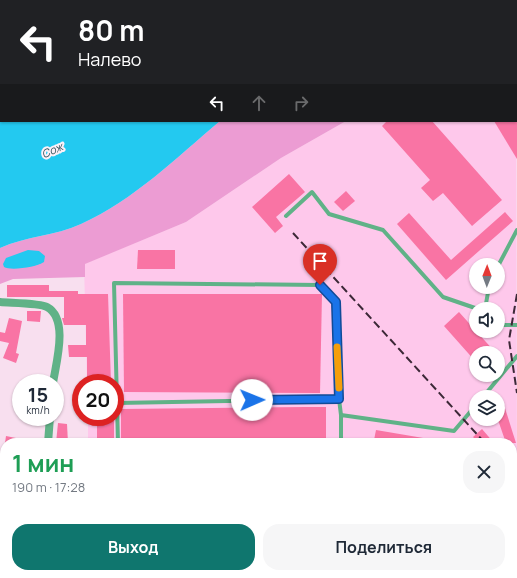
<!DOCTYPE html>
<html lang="ru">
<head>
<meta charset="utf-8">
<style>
  :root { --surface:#fff; --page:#f6f6f7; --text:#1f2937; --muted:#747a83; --accent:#0f766e }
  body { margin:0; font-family:Manrope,sans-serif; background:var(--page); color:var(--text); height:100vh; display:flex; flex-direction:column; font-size:15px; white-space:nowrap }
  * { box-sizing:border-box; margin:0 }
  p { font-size:13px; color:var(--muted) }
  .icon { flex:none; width:22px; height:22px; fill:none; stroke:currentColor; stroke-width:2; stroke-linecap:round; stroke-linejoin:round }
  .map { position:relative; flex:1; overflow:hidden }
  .side { position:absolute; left:0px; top:438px; width:517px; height:140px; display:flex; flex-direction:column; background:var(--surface); border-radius:16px 16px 0 0; box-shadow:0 1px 3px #0004 }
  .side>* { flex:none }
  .banner { position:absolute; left:0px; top:0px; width:517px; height:122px; box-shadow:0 1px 3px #0004; background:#202124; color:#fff; overflow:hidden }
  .needle { width:26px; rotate:1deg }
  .controls { position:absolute; left:469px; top:258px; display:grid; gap:8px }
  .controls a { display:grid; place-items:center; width:36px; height:36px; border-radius:50%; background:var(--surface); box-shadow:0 1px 3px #0004; font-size:20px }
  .speed { position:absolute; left:12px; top:374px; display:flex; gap:8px; font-size:20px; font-weight:700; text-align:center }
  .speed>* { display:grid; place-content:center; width:52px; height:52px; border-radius:50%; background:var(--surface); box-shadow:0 1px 3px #0004; line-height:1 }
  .speed small { font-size:10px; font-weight:400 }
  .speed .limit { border:6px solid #d22; background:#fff; color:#111 }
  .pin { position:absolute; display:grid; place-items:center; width:34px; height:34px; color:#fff; margin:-41px -17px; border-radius:50% 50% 50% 0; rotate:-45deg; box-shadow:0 0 4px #0007 }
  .pin .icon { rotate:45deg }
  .me { position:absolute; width:44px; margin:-22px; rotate:89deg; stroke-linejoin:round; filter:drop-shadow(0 0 3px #0008) }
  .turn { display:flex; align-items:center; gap:14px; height:84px; padding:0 12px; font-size:18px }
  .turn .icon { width:52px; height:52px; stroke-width:2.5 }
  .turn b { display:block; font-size:28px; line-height:34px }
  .lanes { display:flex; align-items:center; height:38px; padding:0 12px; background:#0003; justify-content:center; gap:20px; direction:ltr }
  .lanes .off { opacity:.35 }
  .round { display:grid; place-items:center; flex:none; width:42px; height:42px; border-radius:16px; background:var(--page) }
  .head { display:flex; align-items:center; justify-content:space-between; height:68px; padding:0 12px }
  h1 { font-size:24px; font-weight:700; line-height:30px; color:#1e9e55 }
  .button { display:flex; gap:8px; margin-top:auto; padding:8px 12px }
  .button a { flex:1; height:46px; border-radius:16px; background:var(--accent); color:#fff; font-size:16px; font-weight:700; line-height:46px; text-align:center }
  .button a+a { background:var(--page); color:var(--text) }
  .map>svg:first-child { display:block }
  .built { fill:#fec8eb; fill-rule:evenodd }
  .green { fill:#ec9cd3 }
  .water { fill:#23c9f0 }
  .building { fill:#f974a4 }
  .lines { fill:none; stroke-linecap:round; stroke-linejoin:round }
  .lane { stroke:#60b287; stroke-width:4 }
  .street { stroke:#60b287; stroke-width:8 }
  .secondary { stroke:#1d9160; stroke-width:11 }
  .rail { stroke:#3c2837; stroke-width:2; stroke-dasharray:8 4; stroke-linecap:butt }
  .route-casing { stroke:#114b97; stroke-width:10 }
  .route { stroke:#1a73e8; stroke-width:7 }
  .slow { stroke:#f59e0b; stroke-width:7 }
  .labels { text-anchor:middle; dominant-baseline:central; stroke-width:4; stroke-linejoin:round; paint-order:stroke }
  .water-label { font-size:11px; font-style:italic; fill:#2f4d57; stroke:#fdf1f8 }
</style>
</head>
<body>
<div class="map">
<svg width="517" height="578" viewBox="0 0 517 578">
  <rect width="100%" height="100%" fill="#f8dfef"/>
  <!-- built -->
  <path class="built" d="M516 20 517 535 512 533V443H88V417H115V383H87L84 264 186 222 281 158 346 121H516ZM476 265H498V287H476ZM476 309H498V331H476ZM476 353H498V375H476ZM476 397H498V419H476Z"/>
  <!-- green -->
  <path class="green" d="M220 121H346L281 158 186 222 85 264V277L13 279 0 284V248C26 236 55 236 81 224 134 200 176 158 220 121Z"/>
  <!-- water -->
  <g class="water">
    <polygon points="125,0 341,0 124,1"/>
    <path d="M0 121 1 120 220 121C176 158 134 200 81 224 55 236 26 236 0 248Z"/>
    <path d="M28 250 39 251 45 256 44 262C37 267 11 271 4 267L3 264 6 258Z"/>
  </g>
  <!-- building -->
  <g class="building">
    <polygon points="387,121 432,121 502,200 472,226 443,193 433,201 421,188 430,180 382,126"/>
    <polygon points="494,121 517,121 517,159"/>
    <polygon points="289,174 305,192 276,217 283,226 275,233 252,207"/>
    <polygon points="346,191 355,201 343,211 334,202"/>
    <polygon points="505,212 513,221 446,280 397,224 409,213 451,260"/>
    <polygon points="138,250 175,250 175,269 137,269"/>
    <polygon points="7,285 49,285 49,291 78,291 78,294 108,294 111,383 87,383 87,357 69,357 68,345 86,345 86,325 64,325 62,318 64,318 64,297 7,297"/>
    <polygon points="123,294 322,294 320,393 124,392"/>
    <polygon points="27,311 41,311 40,322 27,321"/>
    <polygon points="459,312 476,331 496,353 476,353 476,362 444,326"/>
    <polygon points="9,318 22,321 16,353 19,354 16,363 3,358 9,343 0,341 0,332 5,333"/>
    <polygon points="504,405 516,443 506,443 498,420 498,407"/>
    <polygon points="306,407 326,407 326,443 121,443 121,409"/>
    <rect x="97" y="417" width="17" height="26"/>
    <polygon points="58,423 67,424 68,443 56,443"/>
    <polygon points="482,429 494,443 479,443 473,437"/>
    <polygon points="376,430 435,440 434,443 394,443 374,440"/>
    <polygon points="6,436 26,440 26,443 5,443"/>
  </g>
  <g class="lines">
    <!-- lane -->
    <g class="lane">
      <polyline points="286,216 312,192 329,214 383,230 443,297 478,309"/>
      <polyline points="498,266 517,230"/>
      <polyline points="485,309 489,287"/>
      <polyline points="498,325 517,325"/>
      <polyline points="483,397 517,356"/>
      <polyline points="339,399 341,415"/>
      <polyline points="117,403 339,399 336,302 320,285 114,283 118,443"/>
      <polyline points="341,443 341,415 454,431 476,405"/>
    </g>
    <!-- street -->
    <g class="street">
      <path d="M0 302C9 303 40 303 47 307 69 319 56 363 53 383"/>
      <polyline points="48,443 50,417"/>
      <polyline points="0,496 5,498"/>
      <polyline points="512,541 517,543"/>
      <polyline points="16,578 18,573"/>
      <polyline points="259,578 259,573"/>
      <polyline points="343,578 344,573"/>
    </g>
    <!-- secondary -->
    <polyline class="secondary" points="448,578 449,573"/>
    <!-- rail -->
    <g class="rail">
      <polyline points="293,233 485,443"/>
      <polyline points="517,294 509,340 517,393"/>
      <polyline points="512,472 517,478"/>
    </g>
  </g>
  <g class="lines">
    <!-- route casing -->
    <g class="route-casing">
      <polyline id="route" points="252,400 339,399 336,302 320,285"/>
    </g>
    <!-- route -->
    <use href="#route" class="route"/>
    <!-- slow -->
    <polyline class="slow" points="337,347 339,388"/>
  </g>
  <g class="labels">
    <!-- water labels -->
    <g class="water-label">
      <text transform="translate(52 150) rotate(-24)">Сож</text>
    </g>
  </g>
</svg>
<div class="controls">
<a><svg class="needle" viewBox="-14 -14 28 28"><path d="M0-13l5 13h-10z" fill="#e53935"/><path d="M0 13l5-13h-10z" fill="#747a83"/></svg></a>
<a><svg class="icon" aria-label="sound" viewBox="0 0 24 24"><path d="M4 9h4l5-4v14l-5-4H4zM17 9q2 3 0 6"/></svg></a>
<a><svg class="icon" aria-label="search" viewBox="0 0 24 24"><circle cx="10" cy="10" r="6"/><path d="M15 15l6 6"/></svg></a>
<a><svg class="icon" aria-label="layers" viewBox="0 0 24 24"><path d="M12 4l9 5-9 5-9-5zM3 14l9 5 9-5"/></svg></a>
</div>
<div class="speed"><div>15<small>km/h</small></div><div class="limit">20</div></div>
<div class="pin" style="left:320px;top:285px;background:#d93025"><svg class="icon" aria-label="arrive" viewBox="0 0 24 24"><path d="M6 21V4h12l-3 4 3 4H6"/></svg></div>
<svg class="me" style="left:252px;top:400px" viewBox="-20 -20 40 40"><circle r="19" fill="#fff"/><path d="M0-13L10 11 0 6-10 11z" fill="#1a73e8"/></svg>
<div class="banner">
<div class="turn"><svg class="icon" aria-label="left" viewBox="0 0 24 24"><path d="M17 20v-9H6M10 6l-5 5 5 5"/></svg><div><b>80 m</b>Налево</div></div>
<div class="lanes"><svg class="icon" aria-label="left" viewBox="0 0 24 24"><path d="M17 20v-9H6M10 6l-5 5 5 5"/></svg><svg class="icon off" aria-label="ahead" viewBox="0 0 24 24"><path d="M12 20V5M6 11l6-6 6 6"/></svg><svg class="icon off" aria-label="right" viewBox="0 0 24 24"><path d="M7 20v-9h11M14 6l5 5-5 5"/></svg></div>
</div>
<section class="side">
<div class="head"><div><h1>1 мин</h1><p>190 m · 17:28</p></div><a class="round"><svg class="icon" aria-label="close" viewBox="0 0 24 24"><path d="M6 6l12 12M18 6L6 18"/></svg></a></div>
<div class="button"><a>Выход</a><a>Поделиться</a></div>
</section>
</div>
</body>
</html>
